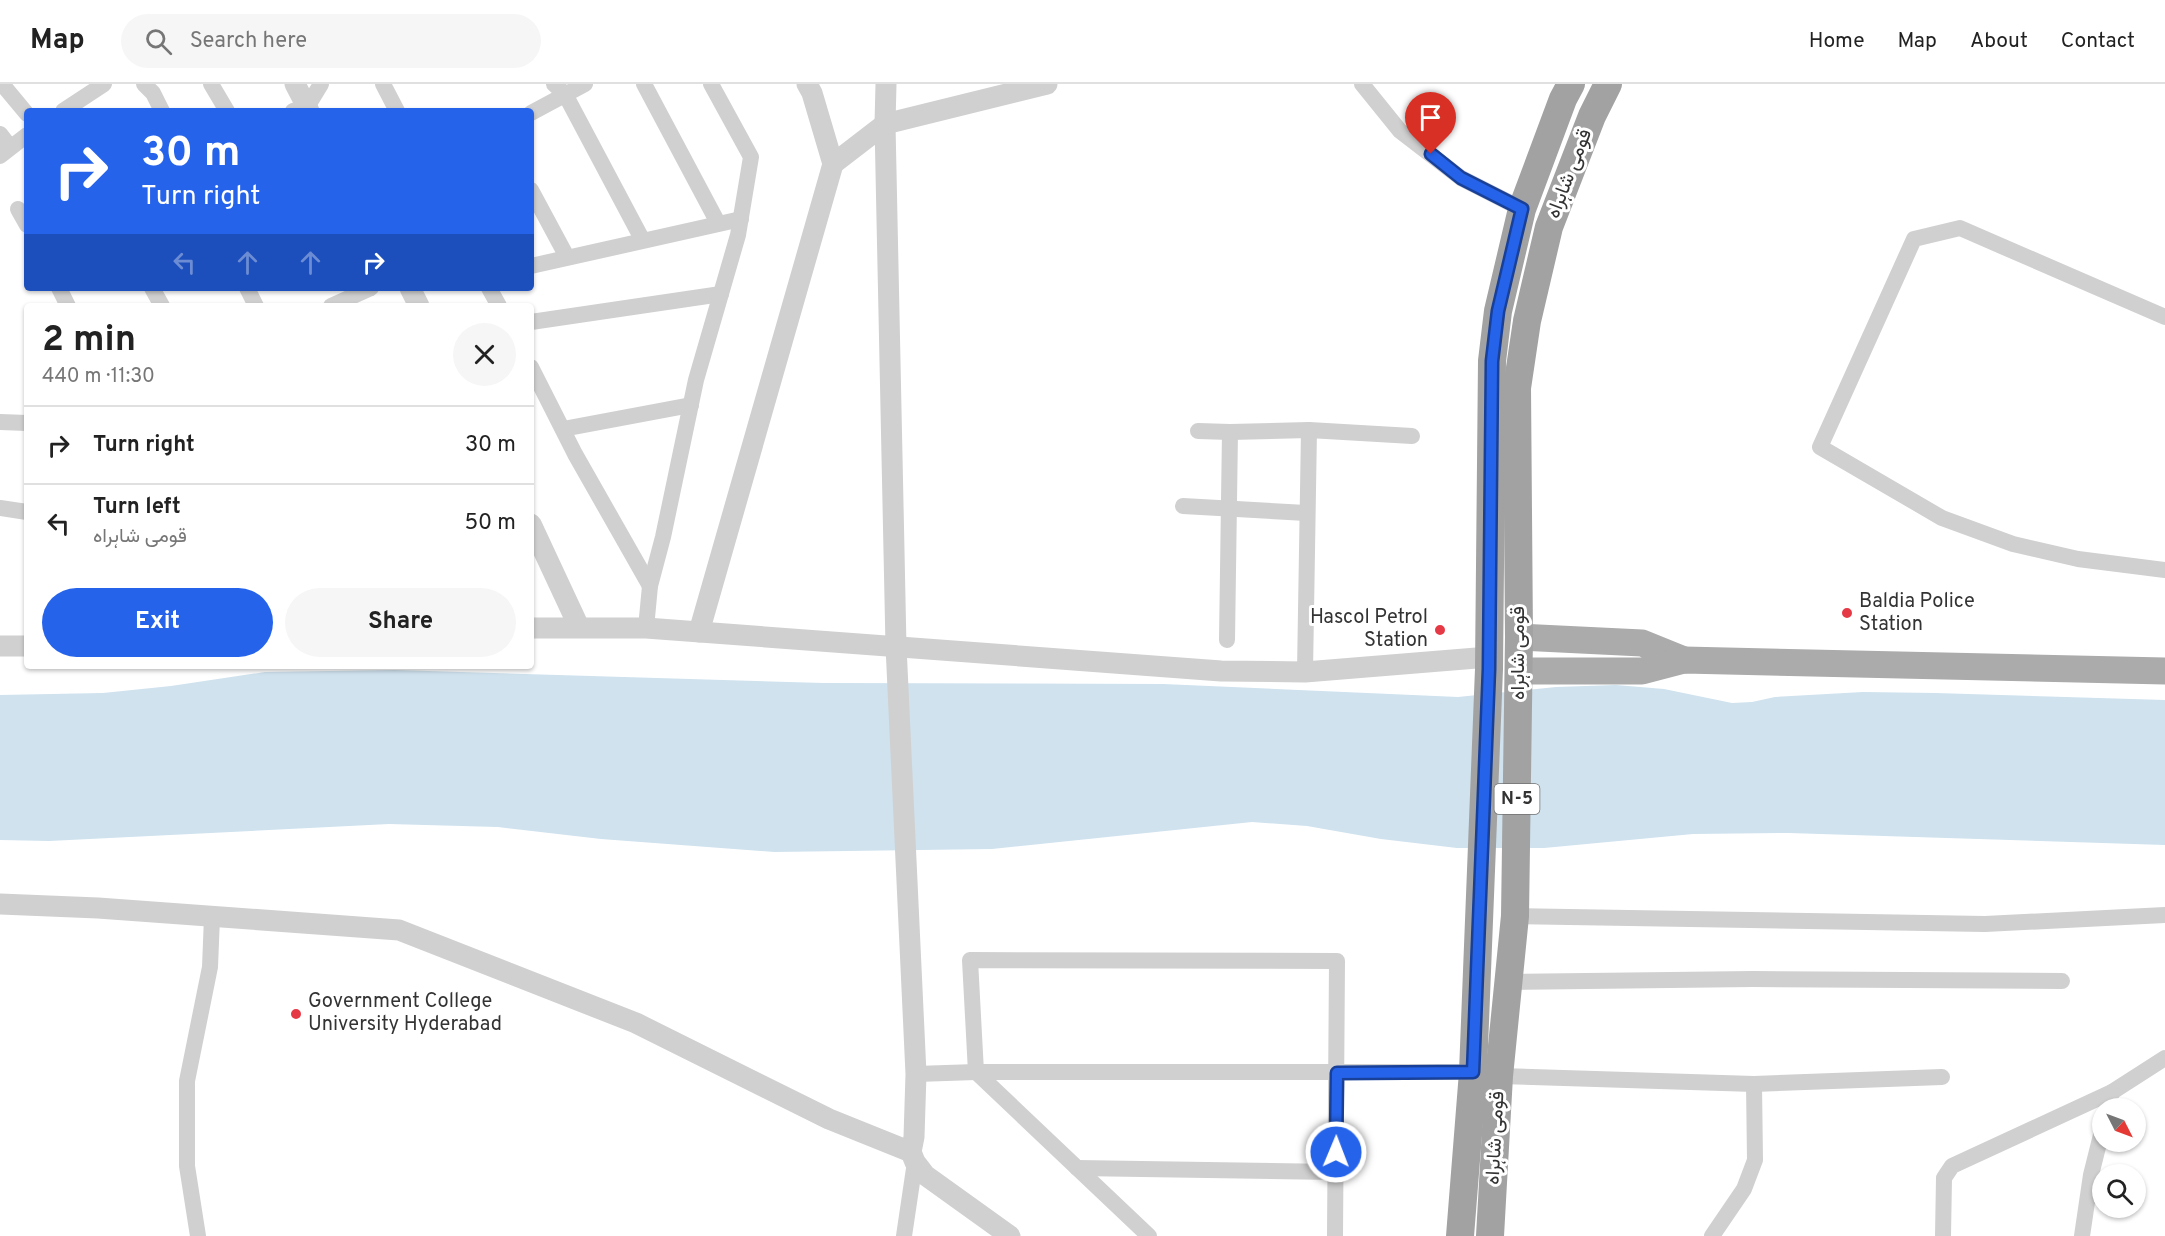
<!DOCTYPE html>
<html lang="en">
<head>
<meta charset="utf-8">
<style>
  :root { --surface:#fff; --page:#f6f6f6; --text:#222; --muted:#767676; --line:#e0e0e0; --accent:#2563eb }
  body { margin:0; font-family:Overpass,Vazirmatn,sans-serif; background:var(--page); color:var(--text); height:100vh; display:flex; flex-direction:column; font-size:22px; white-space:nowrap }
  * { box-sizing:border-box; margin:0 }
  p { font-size:20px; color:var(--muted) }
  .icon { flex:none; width:33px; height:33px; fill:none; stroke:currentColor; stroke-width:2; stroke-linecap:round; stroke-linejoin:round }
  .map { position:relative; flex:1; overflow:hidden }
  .panel { position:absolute; left:24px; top:219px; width:510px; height:366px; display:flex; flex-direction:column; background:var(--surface); border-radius:6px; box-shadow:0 2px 4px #0004 }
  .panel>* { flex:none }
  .hud { position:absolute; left:24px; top:24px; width:510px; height:183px; border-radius:6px; box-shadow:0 2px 4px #0004; background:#2563eb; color:#fff; overflow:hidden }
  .needle { width:39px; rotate:132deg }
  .fabs { position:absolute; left:2092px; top:1014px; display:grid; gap:12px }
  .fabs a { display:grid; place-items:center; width:54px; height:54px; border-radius:50%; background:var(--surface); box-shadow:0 2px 4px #0004; font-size:30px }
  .pin { position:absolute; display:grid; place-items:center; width:51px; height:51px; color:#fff; margin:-62px -26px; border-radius:50% 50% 50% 0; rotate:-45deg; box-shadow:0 0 6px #0007 }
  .pin .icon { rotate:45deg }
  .me { position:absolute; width:66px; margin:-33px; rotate:1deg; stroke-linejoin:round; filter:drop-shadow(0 0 4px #0008) }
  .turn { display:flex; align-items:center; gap:21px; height:126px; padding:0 18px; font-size:27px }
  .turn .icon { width:78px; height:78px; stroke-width:2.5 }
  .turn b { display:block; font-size:42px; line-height:51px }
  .lanes { display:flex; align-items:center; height:57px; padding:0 18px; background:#0003; justify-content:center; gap:30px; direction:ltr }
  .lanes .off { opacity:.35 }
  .round { display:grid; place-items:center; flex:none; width:63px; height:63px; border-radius:32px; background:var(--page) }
  .head { display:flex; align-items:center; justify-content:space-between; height:102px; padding:0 18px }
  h1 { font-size:36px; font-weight:700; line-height:45px }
  .cta { display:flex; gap:12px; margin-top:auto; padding:12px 18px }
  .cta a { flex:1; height:69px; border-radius:36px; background:var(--accent); color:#fff; font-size:24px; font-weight:700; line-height:69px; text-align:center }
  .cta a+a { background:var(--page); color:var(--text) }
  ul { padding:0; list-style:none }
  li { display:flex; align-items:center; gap:18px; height:78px; padding:0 18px; border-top:2px solid var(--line) }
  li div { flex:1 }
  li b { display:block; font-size:22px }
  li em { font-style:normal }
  header { display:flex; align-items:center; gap:36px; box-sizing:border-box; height:84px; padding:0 30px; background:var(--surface); border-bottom:2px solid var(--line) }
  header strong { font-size:28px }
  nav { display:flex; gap:33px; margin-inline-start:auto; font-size:21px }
  .search { width:420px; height:54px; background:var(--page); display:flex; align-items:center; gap:15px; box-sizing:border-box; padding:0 21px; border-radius:33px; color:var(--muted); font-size:22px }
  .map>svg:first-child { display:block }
  .water { fill:#cfe2ee }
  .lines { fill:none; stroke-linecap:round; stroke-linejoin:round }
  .minor { stroke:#d0d0d0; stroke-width:16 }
  .tertiary { stroke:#d0d0d0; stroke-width:21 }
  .primary { stroke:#ababab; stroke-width:27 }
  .trunk { stroke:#a2a2a2; stroke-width:28 }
  .route-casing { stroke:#184099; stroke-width:15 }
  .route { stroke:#2563eb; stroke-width:10 }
  .poi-dot { fill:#e63946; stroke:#fff; stroke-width:2 }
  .labels { text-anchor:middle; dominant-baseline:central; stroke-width:6; stroke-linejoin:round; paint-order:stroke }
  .shield { fill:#fff; stroke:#707070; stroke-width:1.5 }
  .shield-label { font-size:18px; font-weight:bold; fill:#333 }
  .street-label { font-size:20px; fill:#333; stroke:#fff }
  .poi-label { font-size:20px; fill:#333; stroke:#fff; text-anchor:start }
</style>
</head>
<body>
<header>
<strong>Map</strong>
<div class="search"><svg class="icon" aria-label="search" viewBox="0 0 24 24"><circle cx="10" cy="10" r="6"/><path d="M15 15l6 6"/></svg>Search here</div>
<nav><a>Home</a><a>Map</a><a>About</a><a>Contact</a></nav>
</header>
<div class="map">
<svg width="2165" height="1152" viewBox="0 0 2165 1152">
  <rect width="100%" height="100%" fill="#fff"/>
  <!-- water -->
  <polygon class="water" points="395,586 823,599 1163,600 1458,613 1556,603 1616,601 1664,605 1732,619 1752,618 1775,613 1863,608 1935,609 2165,616 2165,761 1789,749 1693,750 1544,764 1457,764 1381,755 1307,742 1252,738 992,765 774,768 601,755 498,743 389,740 49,757 0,756 0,611 103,609 171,602 265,588"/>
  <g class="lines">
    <!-- minor -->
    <g class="minor">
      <polyline points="2,0 27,30"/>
      <polyline points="144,0 153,9 162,27"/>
      <polyline points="211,0 227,27"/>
      <polyline points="383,0 397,27"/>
      <polyline points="554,0 565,10 642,155"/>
      <polyline points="644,0 718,139"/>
      <polyline points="1362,0 1400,47 1461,94 1522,125"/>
      <polyline points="63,27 104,0"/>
      <polyline points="293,27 307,23 321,0"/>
      <polyline points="531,29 585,0"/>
      <polyline points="0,50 10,63"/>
      <polyline points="0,72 27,51"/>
      <polyline points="531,106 567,173"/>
      <polyline points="18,125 27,141"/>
      <polyline points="531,182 741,135"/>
      <polyline points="59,204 68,222"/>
      <polyline points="152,204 162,222"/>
      <polyline points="247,204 256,222"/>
      <polyline points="489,204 499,222"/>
      <polyline points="331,222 371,204"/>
      <polyline points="2165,233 1960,144 1914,155 1820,363 1942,434 2013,460 2078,475 2165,486"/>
      <polyline points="531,238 721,210"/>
      <polyline points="531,283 575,370 650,502"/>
      <polyline points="0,338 27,339"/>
      <polyline points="563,345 691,321"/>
      <polyline points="1198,347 1230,348 1309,346 1412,352"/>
      <polyline points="1183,422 1306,429"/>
      <polyline points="0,424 27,428"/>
      <polyline points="646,544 650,502 663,453 696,296 738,151 751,73 711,0"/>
      <polyline points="1227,556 1230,348"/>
      <polyline points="1305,588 1309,346"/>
      <polyline points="1515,832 1985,840 2165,831"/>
      <polyline points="1508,898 1753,895 2062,897"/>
      <polyline points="916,990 976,988 1473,988"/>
      <polyline points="1499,992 1754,1000 1942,993"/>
      <polyline points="2108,1024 2112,1008 2165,974"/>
      <polyline points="1077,1084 1335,1088"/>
      <polyline points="198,1152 187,1082 187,997 210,883 212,833"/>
      <polyline points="904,1152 915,1078"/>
      <polyline points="1149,1152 976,988 970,876 1337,877 1335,1152"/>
      <polyline points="1712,1152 1744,1105 1755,1076 1754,1000"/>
      <polyline points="1943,1152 1944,1094 1952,1082 2112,1008"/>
      <polyline points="2082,1152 2091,1091 2103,1043"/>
    </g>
    <!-- tertiary -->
    <g class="tertiary">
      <polyline points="295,0 309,27"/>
      <polyline points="886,0 885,40 896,562 916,990 914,1053 911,1068 915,1078 925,1091 1010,1152"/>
      <polyline points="833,80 885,40 1047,0"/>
      <polyline points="410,204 419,222"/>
      <polyline points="531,440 579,543"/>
      <polyline points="531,544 646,544 1221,587 1305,588 1489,573"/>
      <polyline points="699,548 833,80 812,9 807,0"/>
      <polyline points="0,562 27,562"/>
      <polyline points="0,820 98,824 399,846 636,939 829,1035 911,1068"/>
    </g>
    <!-- primary -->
    <g class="primary">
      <polyline points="1519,553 1642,559 1684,576"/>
      <polyline points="1519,587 1642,587 1684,576 2165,587"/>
    </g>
    <!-- trunk -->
    <g class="trunk">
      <polyline points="1460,1152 1473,988 1489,585 1492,277 1498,227 1522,125 1563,15 1571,0"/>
      <polyline points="1490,1152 1499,992 1515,832 1519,553 1517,304 1527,237 1549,143 1592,32 1608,0"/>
    </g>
  </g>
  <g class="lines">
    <!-- route casing -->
    <g class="route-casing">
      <polyline id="route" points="1336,1068 1337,989 1473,988 1489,585 1492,277 1498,227 1522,125 1461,94 1431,70"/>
    </g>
    <!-- route -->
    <use href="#route" class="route"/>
  </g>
  <!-- markers -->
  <g class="poi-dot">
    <circle cx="1847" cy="529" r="6"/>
    <circle cx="1440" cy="546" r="6"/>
    <circle cx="296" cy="930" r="6"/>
  </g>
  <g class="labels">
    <!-- shield labels -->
    <rect class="shield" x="1494.5" y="700" width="45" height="30" rx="4.5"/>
    <g class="shield-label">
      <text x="1517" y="715">N-5</text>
    </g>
    <!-- street labels -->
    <g class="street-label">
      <text transform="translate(1570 90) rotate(-69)">قومی شاہراہ</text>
      <text transform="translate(1519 569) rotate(-90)">قومی شاہراہ</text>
      <text transform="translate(1496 1054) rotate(-87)">قومی شاہراہ</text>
    </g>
    <!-- poi labels -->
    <g class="poi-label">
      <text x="1859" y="518">Baldia Police<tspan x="1859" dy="23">Station</tspan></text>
      <text x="1428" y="534" text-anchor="end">Hascol Petrol<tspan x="1428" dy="23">Station</tspan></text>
      <text x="308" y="918">Government College<tspan x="308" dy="23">University Hyderabad</tspan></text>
    </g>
  </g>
</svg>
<div class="fabs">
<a><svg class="needle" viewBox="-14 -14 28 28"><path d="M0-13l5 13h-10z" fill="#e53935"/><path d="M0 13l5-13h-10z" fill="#767676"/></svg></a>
<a><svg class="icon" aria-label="search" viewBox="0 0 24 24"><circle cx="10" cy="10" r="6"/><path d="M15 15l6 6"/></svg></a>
</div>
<div class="pin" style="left:1431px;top:70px;background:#d93025"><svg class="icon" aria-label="arrive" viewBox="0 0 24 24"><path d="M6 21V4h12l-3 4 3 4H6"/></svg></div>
<svg class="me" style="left:1336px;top:1068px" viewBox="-20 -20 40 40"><circle r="17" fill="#2563eb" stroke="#fff" stroke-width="3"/><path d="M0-11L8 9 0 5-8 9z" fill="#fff"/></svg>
<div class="hud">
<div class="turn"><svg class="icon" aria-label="right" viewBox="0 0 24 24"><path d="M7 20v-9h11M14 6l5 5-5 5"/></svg><div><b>30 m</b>Turn right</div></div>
<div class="lanes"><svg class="icon off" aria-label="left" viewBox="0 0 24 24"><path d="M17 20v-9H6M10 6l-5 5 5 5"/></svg><svg class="icon off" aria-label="ahead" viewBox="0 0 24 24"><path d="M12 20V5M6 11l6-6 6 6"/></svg><svg class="icon off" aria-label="ahead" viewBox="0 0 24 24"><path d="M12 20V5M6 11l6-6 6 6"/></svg><svg class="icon" aria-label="right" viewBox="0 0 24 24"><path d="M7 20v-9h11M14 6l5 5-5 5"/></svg></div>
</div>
<section class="panel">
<div class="head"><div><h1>2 min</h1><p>440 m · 11:30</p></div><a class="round"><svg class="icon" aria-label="close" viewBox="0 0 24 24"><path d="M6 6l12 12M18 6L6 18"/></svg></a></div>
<ul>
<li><svg class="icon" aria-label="right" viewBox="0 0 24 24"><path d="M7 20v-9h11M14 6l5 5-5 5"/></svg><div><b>Turn right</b></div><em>30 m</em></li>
<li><svg class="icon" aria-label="left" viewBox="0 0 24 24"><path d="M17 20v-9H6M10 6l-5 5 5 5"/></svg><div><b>Turn left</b><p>قومی شاہراہ</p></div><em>50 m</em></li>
</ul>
<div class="cta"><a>Exit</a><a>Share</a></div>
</section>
</div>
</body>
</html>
